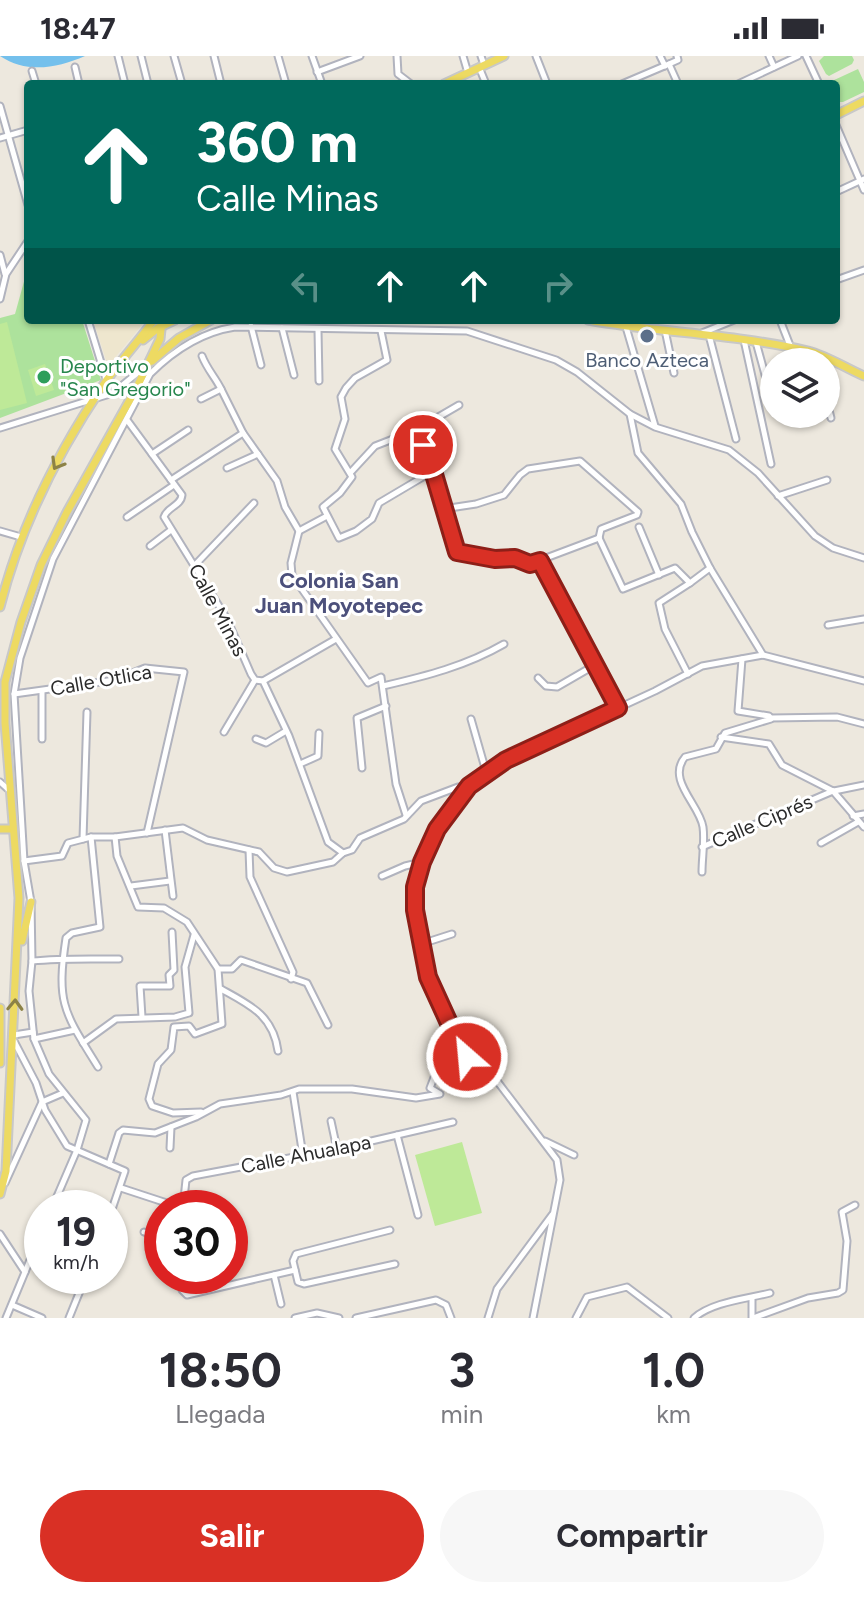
<!DOCTYPE html>
<html lang="es">
<head>
<meta charset="utf-8">
<style>
  :root { --surface:#fff; --page:#f7f7f7; --text:#2b2b33; --muted:#7c7c81; --accent:#d93025 }
  body { margin:0; font-family:Figtree,sans-serif; background:var(--page); color:var(--text); height:100vh; display:flex; flex-direction:column; font-size:30px; white-space:nowrap }
  * { box-sizing:border-box; margin:0 }
  p { font-size:26px; color:var(--muted) }
  .icon { flex:none; width:44px; height:44px; fill:none; stroke:currentColor; stroke-width:2; stroke-linecap:round; stroke-linejoin:round }
  .map { position:relative; height:1262px; overflow:hidden }
  .details { display:flex; flex-direction:column; background:var(--surface); flex:1 }
  .details>* { flex:none }
  .hud { position:absolute; left:24px; top:24px; width:816px; height:244px; border-radius:8px; box-shadow:0 2px 6px #0004; background:#00695c; color:#fff; overflow:hidden }
  .buttons { position:absolute; left:760px; top:292px; display:grid; gap:16px }
  .buttons a { display:grid; place-items:center; width:80px; height:80px; border-radius:50%; background:var(--surface); box-shadow:0 2px 6px #0004; font-size:40px }
  .speed { position:absolute; left:24px; top:1134px; display:flex; gap:16px; font-size:40px; font-weight:700; text-align:center }
  .speed>* { display:grid; place-content:center; width:104px; height:104px; border-radius:50%; background:var(--surface); box-shadow:0 2px 6px #0004; line-height:1 }
  .speed small { font-size:20px; font-weight:400 }
  .speed .limit { border:12px solid #d22; background:#fff; color:#111 }
  .pin { position:absolute; display:grid; place-items:center; width:68px; height:68px; color:#fff; margin:-34px; border:4px solid #fff; border-radius:50%; box-shadow:0 2px 8px #0007 }
  .me { position:absolute; width:88px; margin:-44px; rotate:333deg; stroke-linejoin:round; filter:drop-shadow(0 0 6px #0008) }
  .turn { display:flex; align-items:center; gap:28px; height:168px; padding:0 40px; font-size:36px }
  .turn .icon { width:104px; height:104px; stroke-width:2.5 }
  .turn b { display:block; font-size:56px; line-height:68px }
  .lanes { display:flex; align-items:center; height:76px; padding:0 40px; background:#0003; justify-content:center; gap:40px; direction:ltr }
  .lanes .off { opacity:.35 }
  .eta { display:flex; justify-content:space-evenly; align-items:center; height:136px; text-align:center }
  .eta b { font-size:48px; font-weight:700; line-height:56px }
  .button { display:flex; gap:16px; margin-top:auto; padding:16px 40px }
  .button a { flex:1; height:92px; border-radius:48px; background:var(--accent); color:#fff; font-size:32px; font-weight:700; line-height:92px; text-align:center }
  .button a+a { background:var(--page); color:var(--text) }
  .status { display:flex; justify-content:space-between; align-items:center; height:56px; padding:0 40px; background:var(--surface); direction:ltr }
  .status svg { height:22px; fill:currentColor }
  .map>svg:first-child { display:block }
  .education { fill:#eee6ce }
  .green { fill:#ade29c }
  .pitch { fill:#bee998 }
  .water { fill:#74c0ec }
  .lines { fill:none; stroke-linecap:round; stroke-linejoin:round }
  .minor-casing { stroke:#b1b3be; stroke-width:9 }
  .major-casing { stroke:#c8c8c8; stroke-width:11 }
  .minor { stroke:#fff; stroke-width:5 }
  .major { stroke:#edda62; stroke-width:7 }
  .oneway { stroke:#8c8246 }
  .route-casing { stroke:#8d1f18; stroke-width:20 }
  .route { stroke:#d93025; stroke-width:14 }
  .service-dot { fill:#5c6f8a; stroke:#fff; stroke-width:3 }
  .leisure-dot { fill:#2e9e5b; stroke:#fff; stroke-width:3 }
  .labels { text-anchor:middle; dominant-baseline:central; stroke-width:6; stroke-linejoin:round; paint-order:stroke }
  .service-label { font-size:20px; fill:#4e5e75; stroke:#fff }
  .leisure-label { font-size:20px; fill:#27864d; stroke:#fff; text-anchor:start }
  .street-label { font-size:20px; fill:#2b2b2b; stroke:#fff }
  .neighbourhood-label { font-size:22px; font-weight:bold; fill:#4c507b; stroke:#fff }
</style>
</head>
<body>
<div class="status"><b>18:47</b><svg viewBox="0 0 49 12"><path d="M0 12V9h3v3zM5 12V6h3v6zM10 12V3h3v9zM15 12V0h3v12zM26 1h20v11H26zM47 4h2v5h-2z"/></svg></div>
<div class="map">
<svg width="864" height="1262" viewBox="0 0 864 1262">
  <rect width="100%" height="100%" fill="#ede8de"/>
  <!-- education -->
  <polygon class="education" points="93,264 146,264 108,310"/>
  <!-- green -->
  <g class="green">
    <polygon points="824,0 852,0 854,4 852,8 829,20 826,18 819,5"/>
    <polygon points="858,13 864,26 864,36 843,46 839,46 836,28 831,28 832,25"/>
    <polygon points="28,211 28,264 82,264 101,324 0,362 0,262 15,258"/>
  </g>
  <!-- pitch -->
  <g class="pitch">
    <polygon points="7,266 27,347 0,354 0,268"/>
    <polygon points="45,308 54,334 36,340 28,314"/>
    <polygon points="462,1086 482,1157 435,1170 415,1099"/>
  </g>
  <!-- water -->
  <path class="water" d="M0 0H85C57 12 27 18 0 0Z"/>
  <g class="lines">
    <!-- minor casing -->
    <g class="minor-casing">
      <g id="minor">
        <polyline points="118,0 125,28"/>
        <polyline points="141,0 148,28"/>
        <polyline points="174,0 182,28"/>
        <polyline points="214,0 221,28"/>
        <polyline points="278,0 286,28"/>
        <polyline points="312,0 322,28"/>
        <polyline points="397,0 398,18 411,28"/>
        <polyline points="463,0 468,17"/>
        <polyline points="481,0 484,9"/>
        <polyline points="536,0 547,28"/>
        <polyline points="660,0 665,10"/>
        <polyline points="769,0 774,11"/>
        <polyline points="806,0 819,28"/>
        <polyline points="669,8 678,4 677,0"/>
        <polyline points="75,11 79,28"/>
        <polyline points="479,11 486,28"/>
        <polyline points="32,15 36,28"/>
        <polyline points="317,16 360,0"/>
        <polyline points="622,28 669,8 678,28"/>
        <polyline points="738,28 798,0"/>
        <polyline points="0,50 28,149"/>
        <polyline points="836,69 864,134"/>
        <polyline points="0,82 28,74"/>
        <polyline points="836,136 864,123"/>
        <polyline points="0,199 5,218"/>
        <polyline points="836,224 864,214"/>
        <polyline points="0,243 6,218 28,185"/>
        <polyline points="88,264 106,323"/>
        <polyline points="780,264 791,292"/>
        <polyline points="251,270 261,309"/>
        <polyline points="626,271 655,370"/>
        <polyline points="282,272 294,319"/>
        <polyline points="318,274 319,325"/>
        <polyline points="665,274 674,317"/>
        <polyline points="381,275 387,304 355,322 346,332 341,341 345,363 335,393 352,421 340,437 323,451 339,482 356,475 372,463 379,447 433,415"/>
        <polyline points="702,277 734,264"/>
        <polyline points="709,279 736,383"/>
        <polyline points="744,284 771,408"/>
        <polyline points="756,286 772,344"/>
        <path d="M202 300C207 313 215 321 221 333"/>
        <polyline points="201,343 221,333 243,377 277,425 285,451 299,475 291,507 292,519 368,627 381,621 396,728 406,759"/>
        <polyline points="826,343 831,362"/>
        <polyline points="630,358 638,397 681,448 692,476 710,512 763,599"/>
        <path d="M127 364 182 439C181 450 167 451 164 461L227 563 251 618 255 624 263 625 289 680 328 786 343 797"/>
        <polyline points="0,372 113,337 147,309"/>
        <polyline points="416,374 433,415 443,453 459,498 515,502 530,508 599,482"/>
        <polyline points="152,398 188,374"/>
        <polyline points="227,412 258,398"/>
        <polyline points="351,416 375,390 416,374 459,349"/>
        <polyline points="171,424 243,377"/>
        <polyline points="778,440 827,424"/>
        <polyline points="443,453 476,448 504,439 520,419 528,413 580,405 638,456 637,459 601,473 599,482"/>
        <polyline points="127,461 174,429"/>
        <polyline points="639,471 659,519"/>
        <polyline points="0,475 21,481"/>
        <polyline points="299,475 327,460"/>
        <polyline points="599,482 623,533 675,512 690,527 710,512"/>
        <polyline points="150,490 171,474"/>
        <polyline points="540,505 618,652"/>
        <polyline points="195,509 254,447"/>
        <polyline points="828,569 864,563"/>
        <polyline points="688,618 665,573 659,547 690,527"/>
        <polyline points="538,622 546,630 557,631 595,609"/>
        <polyline points="263,625 336,583"/>
        <path d="M383 630C426 620 466 610 504 588"/>
        <polyline points="42,635 42,683"/>
        <polyline points="14,638 115,624 145,612 184,616 147,777"/>
        <polyline points="771,662 837,661 864,668"/>
        <polyline points="471,663 487,719"/>
        <polyline points="224,676 255,624"/>
        <polyline points="256,683 266,687 286,675"/>
        <polyline points="300,708 318,700 319,677"/>
        <polyline points="362,712 357,662 386,650"/>
        <polyline points="0,726 10,735"/>
        <polyline points="833,735 864,771"/>
        <polyline points="834,735 864,729"/>
        <polyline points="853,760 864,758"/>
        <polyline points="165,774 173,840"/>
        <path d="M91 781 100 871 72 877 66 882C56 948 64 956 98 1011"/>
        <polyline points="115,781 117,800 138,851 164,852 187,866 218,913 222,968 195,978 189,970 174,971 171,994 158,1008 149,1043 152,1050 173,1057 201,1056"/>
        <polyline points="83,783 87,656"/>
        <polyline points="821,787 858,766"/>
        <polyline points="702,791 833,735 782,709 769,688 721,681"/>
        <polyline points="249,794 250,821 293,916 291,923"/>
        <polyline points="24,805 62,800 68,787 91,781 115,781 183,772 207,784 259,796 274,812 287,816 333,806 343,797 352,794 360,782 404,763 421,745 458,731 468,730"/>
        <path d="M702 816C702 802 705 785 703 771 700 749 666 724 685 701L716 693 725 677 771 663 769 660 738 655 742 603"/>
        <polyline points="382,820 405,810 422,806"/>
        <polyline points="131,830 170,825"/>
        <polyline points="421,888 452,878"/>
        <path d="M32 905C62 902 89 903 119 903"/>
        <polyline points="218,913 232,913 241,904 307,927 328,969"/>
        <path d="M221 933C250 949 273 959 278 995"/>
        <polyline points="142,961 140,930 170,930 169,919 174,914 172,876"/>
        <polyline points="14,979 33,976"/>
        <polyline points="34,983 75,974"/>
        <polyline points="14,985 36,1027 45,1054 67,1090 125,1115 110,1159"/>
        <polyline points="83,987 116,963 175,961 189,957 185,911 194,879"/>
        <polyline points="293,1036 303,1100"/>
        <polyline points="331,1065 337,1093"/>
        <polyline points="397,1079 418,1159"/>
        <polyline points="545,1085 574,1099"/>
        <polyline points="170,1092 171,1071"/>
        <path d="M109 1108 119 1077 123 1074 155 1077 196 1061 220 1048 281 1039 299 1033H352L416 1042 440 1038 430 1032 438 1011 432 1006C444 997 460 1004 471 998"/>
        <polyline points="5,1127 42,1046 63,1037"/>
        <polyline points="121,1132 182,1152"/>
        <path d="M52 1152 77 1094 86 1064 49 1018 34 983 29 935 32 905 31 846 24 805 14 638 20 602 53 503 150 318C173 295 202 276 235 271L467 275 556 304 577 316 630 358 655 371 729 394 758 417 815 480 833 492 864 502"/>
        <polyline points="183,1152 186,1124 193,1120 337,1093 453,1066"/>
        <polyline points="390,1174 296,1198 293,1205 298,1226 304,1228 395,1208"/>
        <polyline points="144,1176 162,1182"/>
        <polyline points="0,1178 25,1216"/>
        <polyline points="274,1219 281,1248"/>
        <polyline points="182,1220 182,1234 187,1239 295,1214"/>
        <polyline points="752,1242 752,1262"/>
        <polyline points="12,1249 42,1262"/>
        <polyline points="6,1262 42,1175"/>
        <polyline points="69,1262 86,1220"/>
        <polyline points="295,1262 317,1257 339,1262"/>
        <polyline points="356,1262 436,1244 446,1249 451,1262"/>
        <polyline points="488,1262 497,1233 552,1159"/>
        <polyline points="533,1262 560,1124 557,1104 494,1021 471,998 449,967 428,921 417,871 415,831 437,773 469,730 506,704 655,635 702,610 763,599 864,625"/>
        <polyline points="576,1262 587,1241 627,1231 668,1262"/>
        <path d="M694 1262C712 1246 746 1243 770 1237"/>
        <polyline points="753,1262 808,1242 838,1237 843,1234 847,1185 842,1156 855,1149"/>
      </g>
    </g>
    <!-- major casing -->
    <g class="major-casing">
      <g id="major">
        <polyline points="444,28 504,0"/>
        <polyline points="836,59 864,45"/>
        <path d="M588 264C661 277 735 278 808 295 827 300 846 312 864 320"/>
        <polyline points="143,284 158,272 175,264"/>
        <polyline points="152,305 179,282 211,264"/>
        <path d="M0 551C20 471 58 396 104 328 119 306 138 286 154 264"/>
        <polyline points="0,773 13,773"/>
        <polyline points="22,885 31,846"/>
        <polyline points="0,952 0,1007"/>
        <polyline points="0,1138 6,1115 19,842 5,667 5,626 21,566 41,509 67,456 136,333 160,283 162,264"/>
      </g>
    </g>
    <!-- minor -->
    <use href="#minor" class="minor"/>
    <!-- major -->
    <use href="#major" class="major"/>
  </g>
  <!-- one-way arrows -->
  <defs><path id="oneway-chevron" d="M-2-3.5L2.5 0L-2 3.5" fill="none" stroke-width="1.6" stroke-linecap="round" stroke-linejoin="round" transform="scale(2)"/></defs>
  <g class="oneway">
    <use href="#oneway-chevron" transform="translate(57 408) rotate(120)"/>
    <use href="#oneway-chevron" transform="translate(15 949) rotate(-88)"/>
  </g>
  <g class="lines">
    <!-- route casing -->
    <g class="route-casing">
      <polyline id="route" points="423,389 433,415 457,496 495,503 515,502 530,508 540,505 618,652 506,704 469,730 437,773 422,806 415,831 415,854 428,921 449,967 471,998 467,1001"/>
    </g>
    <!-- route -->
    <use href="#route" class="route"/>
  </g>
  <!-- markers -->
  <circle class="service-dot" cx="647" cy="280" r="8"/>
  <circle class="leisure-dot" cx="44" cy="321" r="8"/>
  <g class="labels">
    <!-- service labels -->
    <g class="service-label">
      <text x="647" y="304">Banco Azteca</text>
    </g>
    <!-- leisure labels -->
    <g class="leisure-label">
      <text x="60" y="310">Deportivo<tspan x="60" dy="23">"San Gregorio"</tspan></text>
    </g>
    <!-- street labels -->
    <g class="street-label">
      <text transform="translate(218 554) rotate(62)">Calle Minas</text>
      <text transform="translate(101 624) rotate(-10)">Calle Otlica</text>
      <text transform="translate(762 765) rotate(-23)">Calle Ciprés</text>
      <text transform="translate(306 1098) rotate(-11)">Calle Ahualapa</text>
    </g>
    <!-- neighbourhood labels -->
    <g class="neighbourhood-label">
      <text x="339" y="524">Colonia San<tspan x="339" dy="25">Juan Moyotepec</tspan></text>
    </g>
  </g>
</svg>
<div class="buttons">
<a><svg class="icon" aria-label="layers" viewBox="0 0 24 24"><path d="M12 4l9 5-9 5-9-5zM3 14l9 5 9-5"/></svg></a>
</div>
<div class="speed"><div>19<small>km/h</small></div><div class="limit">30</div></div>
<div class="pin" style="left:423px;top:389px;background:#d93025"><svg class="icon" aria-label="arrive" viewBox="0 0 24 24"><path d="M6 21V4h12l-3 4 3 4H6"/></svg></div>
<svg class="me" style="left:467px;top:1001px" viewBox="-20 -20 40 40"><circle r="17" fill="#d93025" stroke="#fff" stroke-width="3"/><path d="M0-11L8 9 0 5-8 9z" fill="#fff"/></svg>
<div class="hud">
<div class="turn"><svg class="icon" aria-label="ahead" viewBox="0 0 24 24"><path d="M12 20V5M6 11l6-6 6 6"/></svg><div><b>360 m</b>Calle Minas</div></div>
<div class="lanes"><svg class="icon off" aria-label="left" viewBox="0 0 24 24"><path d="M17 20v-9H6M10 6l-5 5 5 5"/></svg><svg class="icon" aria-label="ahead" viewBox="0 0 24 24"><path d="M12 20V5M6 11l6-6 6 6"/></svg><svg class="icon" aria-label="ahead" viewBox="0 0 24 24"><path d="M12 20V5M6 11l6-6 6 6"/></svg><svg class="icon off" aria-label="right" viewBox="0 0 24 24"><path d="M7 20v-9h11M14 6l5 5-5 5"/></svg></div>
</div>
</div>
<section class="details">
<div class="eta">
<div><b>18:50</b><p>Llegada</p></div>
<div><b>3</b><p>min</p></div>
<div><b>1.0</b><p>km</p></div>
</div>
<div class="button"><a>Salir</a><a>Compartir</a></div>
</section>
</body>
</html>
